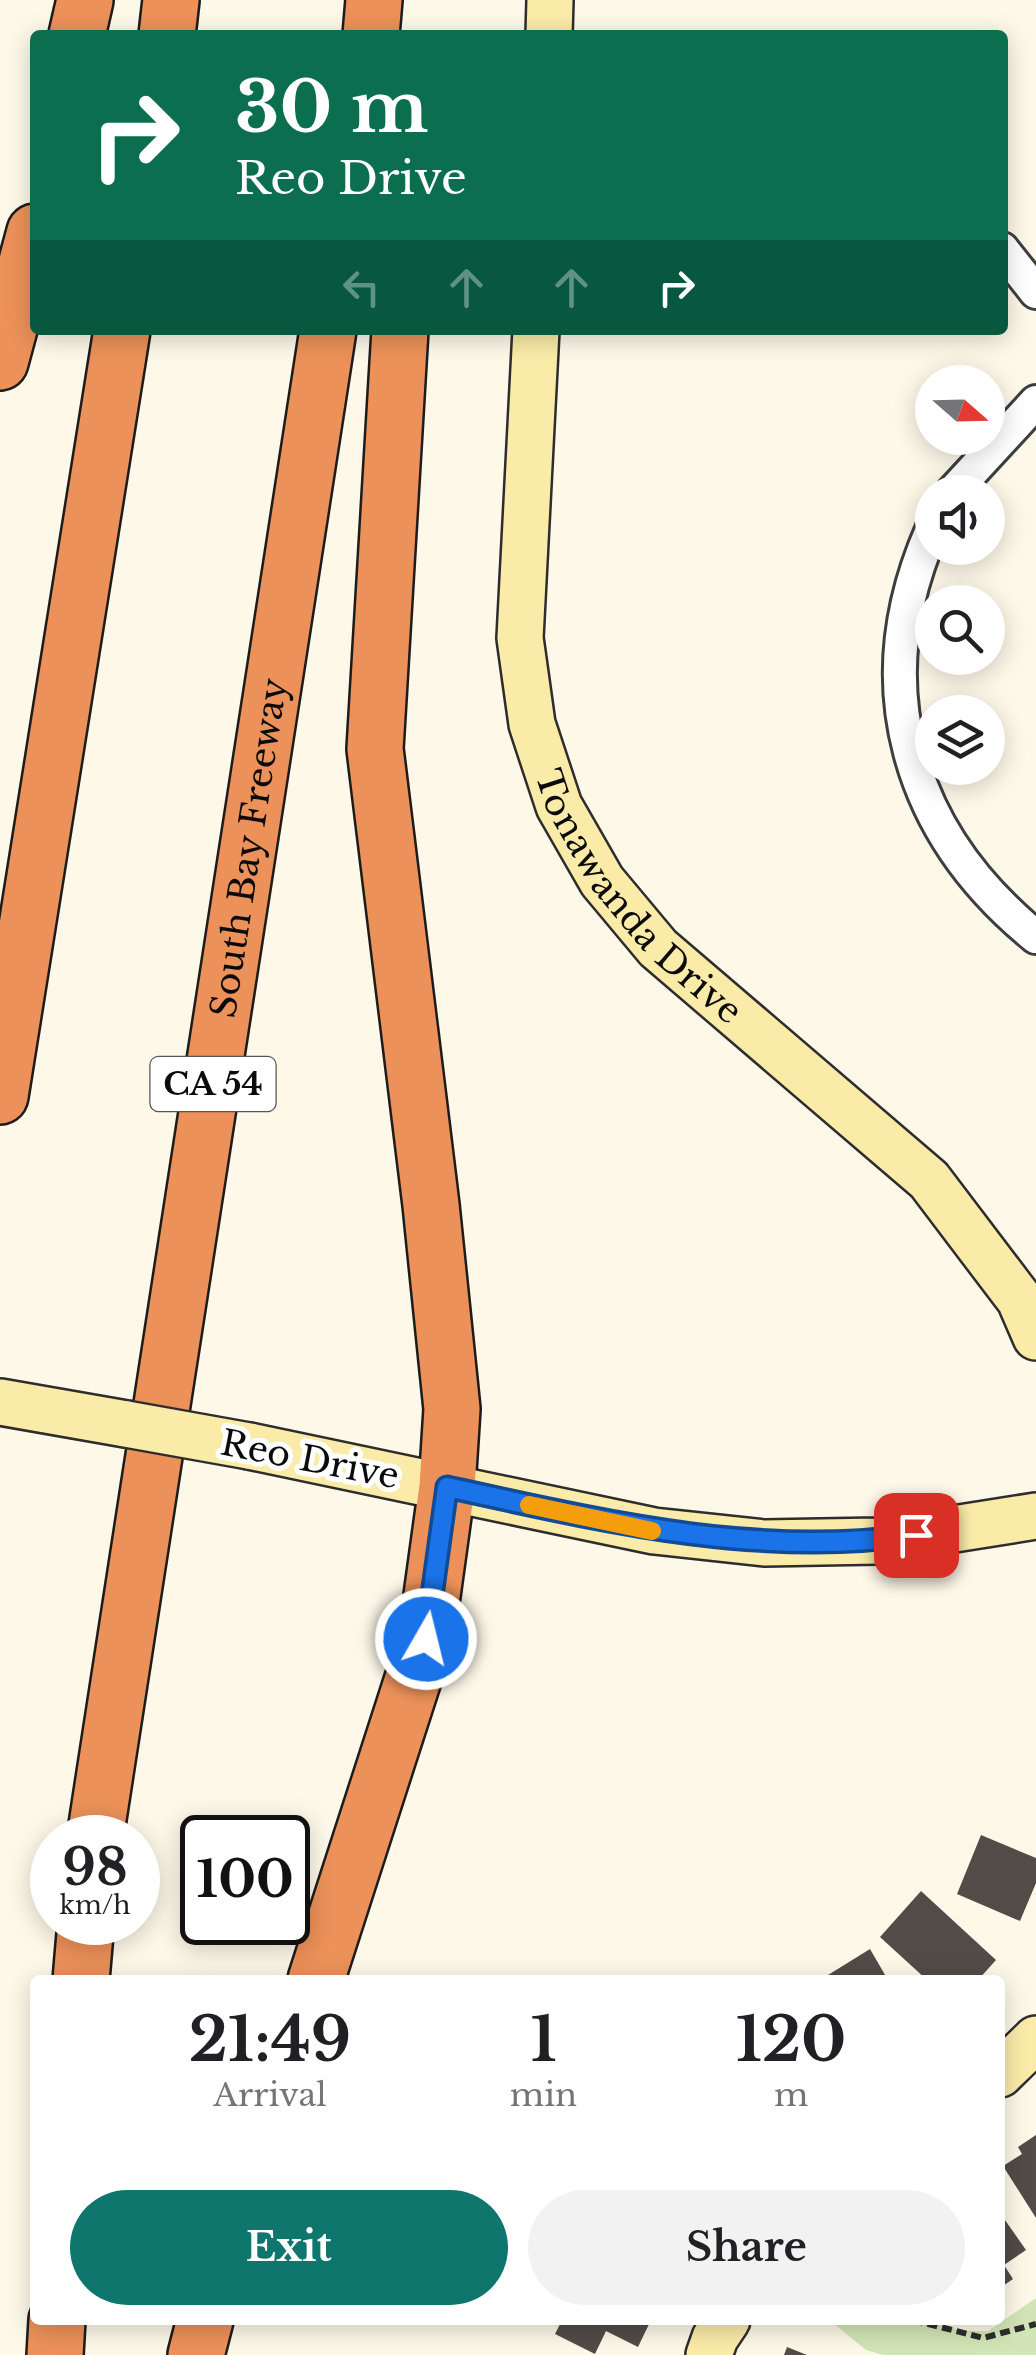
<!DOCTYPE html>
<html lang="en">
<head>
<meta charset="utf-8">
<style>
  :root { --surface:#fff; --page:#f2f2f2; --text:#202124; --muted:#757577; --accent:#0f766e }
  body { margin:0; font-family:"Libre Baskerville",serif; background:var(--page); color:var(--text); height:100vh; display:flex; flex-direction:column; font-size:38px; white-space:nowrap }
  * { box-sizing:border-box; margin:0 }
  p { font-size:32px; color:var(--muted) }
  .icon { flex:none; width:55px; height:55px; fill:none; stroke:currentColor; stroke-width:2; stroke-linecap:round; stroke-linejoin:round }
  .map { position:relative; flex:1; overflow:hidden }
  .details { position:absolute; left:30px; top:1975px; width:975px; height:350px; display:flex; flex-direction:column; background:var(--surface); border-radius:10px; box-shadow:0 5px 25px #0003 }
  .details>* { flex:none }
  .hud { position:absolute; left:30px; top:30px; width:978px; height:305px; border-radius:10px; box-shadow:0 5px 25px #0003; background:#0b6e4f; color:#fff; overflow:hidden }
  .needle { width:65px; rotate:110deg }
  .tools { position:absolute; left:915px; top:365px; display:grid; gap:20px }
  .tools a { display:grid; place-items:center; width:90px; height:90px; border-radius:50%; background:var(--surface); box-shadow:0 5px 25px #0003; font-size:50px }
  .speed { position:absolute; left:30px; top:1815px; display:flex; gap:20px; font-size:50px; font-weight:700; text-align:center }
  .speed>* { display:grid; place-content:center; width:130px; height:130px; border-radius:50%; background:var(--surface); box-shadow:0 5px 25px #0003; line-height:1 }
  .speed small { font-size:25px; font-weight:400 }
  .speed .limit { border:5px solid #111; border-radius:15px; background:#fff; color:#111 }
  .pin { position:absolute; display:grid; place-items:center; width:85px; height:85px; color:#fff; margin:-42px; border-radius:20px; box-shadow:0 5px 15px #0006 }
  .me { position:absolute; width:110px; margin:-55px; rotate:8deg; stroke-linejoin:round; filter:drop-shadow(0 0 8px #0008) }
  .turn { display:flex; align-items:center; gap:35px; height:210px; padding:0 40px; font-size:45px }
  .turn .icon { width:130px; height:130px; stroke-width:2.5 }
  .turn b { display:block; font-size:70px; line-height:85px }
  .lanes { display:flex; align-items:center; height:95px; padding:0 40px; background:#0003; justify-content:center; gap:50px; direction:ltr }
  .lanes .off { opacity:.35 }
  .eta { display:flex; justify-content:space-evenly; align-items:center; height:170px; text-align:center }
  .eta b { font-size:60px; font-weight:800; line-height:70px }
  .cta { display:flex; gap:20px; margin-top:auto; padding:20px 40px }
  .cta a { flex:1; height:115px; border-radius:60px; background:var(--accent); color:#fff; font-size:40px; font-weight:800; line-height:115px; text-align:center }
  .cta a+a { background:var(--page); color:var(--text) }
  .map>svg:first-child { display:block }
  .green { fill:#d2e5b6 }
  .building { fill:#524b48 }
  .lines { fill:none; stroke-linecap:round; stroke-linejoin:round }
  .minor-casing { stroke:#3e3e3e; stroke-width:38 }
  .secondary-casing { stroke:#2d2d2d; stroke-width:50 }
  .motorway-casing { stroke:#1c1c1c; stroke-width:60 }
  .path { stroke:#2d2d2d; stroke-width:6; stroke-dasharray:10 5; stroke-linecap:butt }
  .minor { stroke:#fff; stroke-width:32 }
  .secondary { stroke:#faeba8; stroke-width:45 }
  .motorway { stroke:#ec9159; stroke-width:55 }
  .secondary-bridge-casing { stroke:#2d2d2d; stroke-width:50; stroke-linecap:butt }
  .secondary-bridge { stroke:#faeba8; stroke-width:45 }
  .route-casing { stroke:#114b97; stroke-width:25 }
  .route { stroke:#1a73e8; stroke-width:18 }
  .slow { stroke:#f59e0b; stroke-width:18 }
  .labels { text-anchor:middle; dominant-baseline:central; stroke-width:10; stroke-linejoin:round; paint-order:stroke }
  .shield { fill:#fff; stroke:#545454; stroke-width:2.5 }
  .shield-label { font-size:32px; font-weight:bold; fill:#0b0b0b }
  .street-label { font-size:35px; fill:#0b0b0b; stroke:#fff }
</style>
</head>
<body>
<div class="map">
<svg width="1036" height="2355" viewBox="0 0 1036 2355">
  <rect width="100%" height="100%" fill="#fef8e9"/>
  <!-- green -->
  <polygon class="green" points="1036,2298 1036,2355 883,2355 866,2350 829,2320 924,2320 963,2331 988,2331"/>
  <!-- building -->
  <g class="building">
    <polygon points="981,1835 1036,1858 1036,1883 1020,1921 957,1894"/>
    <polygon points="921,1891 996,1960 978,1980 927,1980 880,1937"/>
    <polygon points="870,1949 888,1980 820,1980"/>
    <polygon points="1036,2135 1036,2218 1003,2166 1022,2154 1018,2147"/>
    <polygon points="1000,2213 1026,2250 1004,2265 1013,2279 1000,2288"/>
    <polygon points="562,2320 651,2320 638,2347 606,2331 595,2354 555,2334"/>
    <polygon points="787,2347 807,2355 784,2355"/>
  </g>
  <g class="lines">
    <!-- minor casing -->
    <g class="minor-casing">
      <g id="minor">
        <polyline points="1002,249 1036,292"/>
        <polyline points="953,492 1036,402"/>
        <path d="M932 530C864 685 907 832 1036 937"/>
      </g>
    </g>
    <!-- secondary casing -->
    <g class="secondary-casing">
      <g id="secondary">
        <polyline points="549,35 550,0"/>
        <path id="s1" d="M536 330 520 638 532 724 559 806 602 881 658 948 929 1180 1020 1300 1036 1337"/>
        <polyline points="0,1402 126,1424"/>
        <polyline points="249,1446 654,1531 764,1543 878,1541 1036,1516"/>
        <polyline points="1000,2074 1036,2039"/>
        <polyline points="709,2355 715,2338 727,2320"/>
      </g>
    </g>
    <!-- motorway casing -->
    <g class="motorway-casing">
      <g id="motorway">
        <polyline points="77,35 85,0"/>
        <polyline points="167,35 171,0"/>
        <polyline points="371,35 374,0"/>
        <polyline points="0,362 35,232"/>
        <polyline points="0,1096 122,330"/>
        <path id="s2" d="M95 1838 328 330"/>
        <polyline points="81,1980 86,1922"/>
        <polyline points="316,1980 426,1639 447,1487 452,1409 431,1205 375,749 400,330"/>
        <polyline points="55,2355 57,2320"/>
        <polyline points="196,2355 205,2320"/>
      </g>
    </g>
    <!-- path -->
    <polyline class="path" points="913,2320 983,2338 1036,2324"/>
    <!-- minor -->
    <use href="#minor" class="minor"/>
    <!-- secondary -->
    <use href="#secondary" class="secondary"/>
    <!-- motorway -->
    <use href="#motorway" class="motorway"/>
    <!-- secondary-bridge casing -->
    <g class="secondary-bridge-casing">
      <polyline id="secondary-bridge" points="126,1424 249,1446"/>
    </g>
    <!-- secondary-bridge -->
    <use href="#secondary-bridge" class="secondary-bridge"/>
  </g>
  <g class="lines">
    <!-- route casing -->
    <g class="route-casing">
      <path id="route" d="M426 1639 447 1487C602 1521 757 1558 916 1535"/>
    </g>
    <!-- route -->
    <use href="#route" class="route"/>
    <!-- slow -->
    <polyline class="slow" points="529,1505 652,1531"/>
  </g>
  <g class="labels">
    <!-- shield labels -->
    <rect class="shield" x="150.5" y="1057" width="125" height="54" rx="8"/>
    <g class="shield-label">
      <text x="213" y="1084">CA 54</text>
    </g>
    <!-- street labels -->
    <g class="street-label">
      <text stroke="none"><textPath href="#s2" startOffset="1002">South Bay Freeway</textPath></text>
      <text stroke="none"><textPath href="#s1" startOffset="602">Tonawanda Drive</textPath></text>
      <text transform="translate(310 1459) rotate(11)">Reo Drive</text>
    </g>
  </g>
</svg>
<div class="tools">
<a><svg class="needle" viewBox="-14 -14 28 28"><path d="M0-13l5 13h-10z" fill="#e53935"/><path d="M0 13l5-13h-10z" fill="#757577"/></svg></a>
<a><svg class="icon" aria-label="sound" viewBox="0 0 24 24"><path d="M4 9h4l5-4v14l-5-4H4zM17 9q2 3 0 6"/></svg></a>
<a><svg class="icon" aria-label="search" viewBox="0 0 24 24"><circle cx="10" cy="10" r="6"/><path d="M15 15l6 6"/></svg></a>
<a><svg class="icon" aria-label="layers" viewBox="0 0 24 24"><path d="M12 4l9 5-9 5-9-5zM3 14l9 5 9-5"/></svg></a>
</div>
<div class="speed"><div>98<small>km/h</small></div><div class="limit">100</div></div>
<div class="pin" style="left:916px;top:1535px;background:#d93025"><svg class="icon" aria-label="arrive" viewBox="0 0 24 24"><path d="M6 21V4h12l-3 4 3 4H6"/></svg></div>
<svg class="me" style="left:426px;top:1639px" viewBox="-20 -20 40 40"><circle r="17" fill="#1a73e8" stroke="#fff" stroke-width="3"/><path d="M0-11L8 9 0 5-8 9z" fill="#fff"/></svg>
<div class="hud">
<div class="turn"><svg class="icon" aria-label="right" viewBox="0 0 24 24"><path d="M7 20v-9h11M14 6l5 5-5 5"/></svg><div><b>30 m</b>Reo Drive</div></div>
<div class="lanes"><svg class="icon off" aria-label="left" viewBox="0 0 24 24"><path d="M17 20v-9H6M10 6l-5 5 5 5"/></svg><svg class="icon off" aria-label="ahead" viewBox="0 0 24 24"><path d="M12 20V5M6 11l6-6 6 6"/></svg><svg class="icon off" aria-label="ahead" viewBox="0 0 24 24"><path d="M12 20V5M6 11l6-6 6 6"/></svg><svg class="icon" aria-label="right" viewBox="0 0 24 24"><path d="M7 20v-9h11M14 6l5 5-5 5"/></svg></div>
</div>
<section class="details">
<div class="eta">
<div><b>21:49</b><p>Arrival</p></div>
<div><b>1</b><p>min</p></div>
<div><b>120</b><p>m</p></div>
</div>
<div class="cta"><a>Exit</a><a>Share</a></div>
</section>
</div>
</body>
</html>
